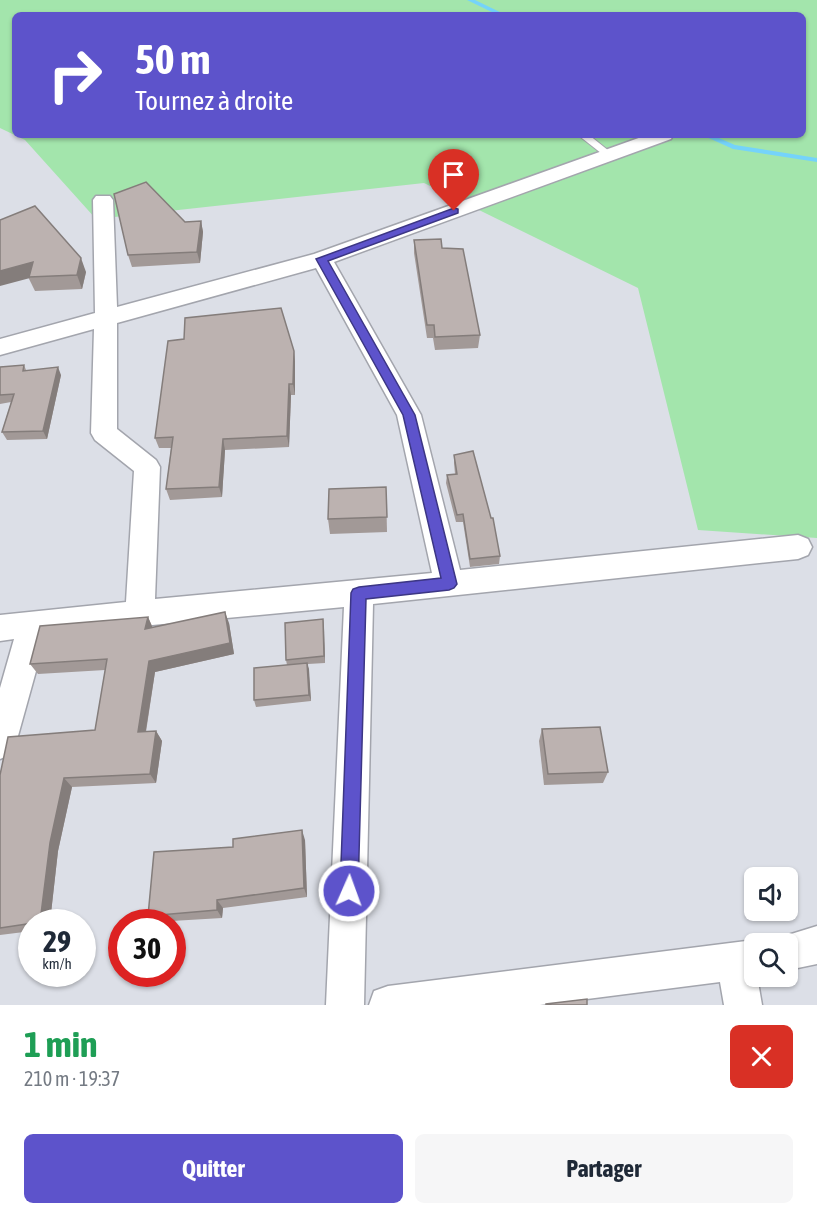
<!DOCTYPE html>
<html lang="fr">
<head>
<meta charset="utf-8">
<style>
  :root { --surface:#fff; --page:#f6f6f7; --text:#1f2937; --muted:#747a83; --accent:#5d53cb }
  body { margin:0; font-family:"Asap Condensed",sans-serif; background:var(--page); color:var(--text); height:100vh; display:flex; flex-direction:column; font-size:22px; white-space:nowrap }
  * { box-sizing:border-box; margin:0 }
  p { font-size:20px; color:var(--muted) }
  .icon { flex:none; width:33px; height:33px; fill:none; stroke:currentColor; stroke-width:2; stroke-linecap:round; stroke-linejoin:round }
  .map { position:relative; height:1005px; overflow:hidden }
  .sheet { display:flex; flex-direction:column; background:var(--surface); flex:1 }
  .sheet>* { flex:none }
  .top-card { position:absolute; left:12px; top:12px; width:794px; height:126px; border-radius:9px; box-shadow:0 2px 4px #0004; background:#5d53cb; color:#fff; overflow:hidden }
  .tools { position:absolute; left:744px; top:867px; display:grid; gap:12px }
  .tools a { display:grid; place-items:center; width:54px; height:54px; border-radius:9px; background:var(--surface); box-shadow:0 2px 4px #0004; font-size:30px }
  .speed { position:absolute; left:18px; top:909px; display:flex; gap:12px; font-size:30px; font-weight:700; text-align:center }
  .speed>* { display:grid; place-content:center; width:78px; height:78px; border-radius:50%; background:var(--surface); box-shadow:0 2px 4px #0004; line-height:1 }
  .speed small { font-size:15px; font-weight:400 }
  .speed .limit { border:9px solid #d22; background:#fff; color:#111 }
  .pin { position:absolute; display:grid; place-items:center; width:51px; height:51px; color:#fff; margin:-62px -26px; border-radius:50% 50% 50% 0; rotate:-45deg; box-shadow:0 0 6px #0007 }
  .pin .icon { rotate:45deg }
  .me { position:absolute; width:66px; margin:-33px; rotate:2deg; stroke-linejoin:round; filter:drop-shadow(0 0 4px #0008) }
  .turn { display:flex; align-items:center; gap:21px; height:126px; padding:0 24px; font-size:27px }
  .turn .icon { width:78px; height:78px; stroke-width:2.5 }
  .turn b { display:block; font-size:42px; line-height:51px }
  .round { display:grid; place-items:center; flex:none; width:63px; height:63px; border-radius:9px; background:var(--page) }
  .headline { display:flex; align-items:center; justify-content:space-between; height:102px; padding:0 24px }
  h1 { font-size:36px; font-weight:700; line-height:45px; color:#1e9e55 }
  .button { display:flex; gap:12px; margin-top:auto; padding:12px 24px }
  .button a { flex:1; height:69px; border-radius:9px; background:var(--accent); color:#fff; font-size:24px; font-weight:700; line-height:69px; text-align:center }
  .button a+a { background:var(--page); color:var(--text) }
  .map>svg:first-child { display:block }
  .green { fill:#a3e5ac; fill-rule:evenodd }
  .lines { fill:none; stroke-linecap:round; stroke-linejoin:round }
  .stream { fill:#75d3fa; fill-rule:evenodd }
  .service-casing { stroke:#a3a5ad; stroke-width:2 }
  .minor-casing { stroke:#a3a5ad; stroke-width:3 }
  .service { fill:#fff; fill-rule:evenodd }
  .minor { fill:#fff; fill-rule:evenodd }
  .wall { fill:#a29997 }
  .shaded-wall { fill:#847d7b }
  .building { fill:#bcb2b0; stroke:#847d7b; stroke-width:1.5 }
  .route { fill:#5d53cb; stroke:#3c3684; stroke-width:1.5 }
</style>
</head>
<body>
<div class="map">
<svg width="817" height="1005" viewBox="0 0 817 1005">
  <rect width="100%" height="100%" fill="#dcdfe7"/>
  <!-- green -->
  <path class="green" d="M0 0H817V538L698 530 638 288 424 183 96 219 25 140 0 128ZM15 15H802V135H15Z"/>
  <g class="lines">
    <!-- stream -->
    <g class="stream">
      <polygon points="467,0 475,0 506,15 498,15"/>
      <polygon points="702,135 712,135 735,145 817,158 817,162 733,149"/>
    </g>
    <!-- service casing -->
    <g class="service-casing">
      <polygon id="service" points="578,135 589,135 614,155 606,157"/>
    </g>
    <!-- minor casing -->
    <g class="minor-casing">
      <g id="minor">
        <path d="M647 135H673L671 139 334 262 421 415 460 570 798 535 808 539 812 547 808 555 798 559 373 604 364 1005H326L344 607 46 635 16 743 12 754 0 759V688L14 639 0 641V615L126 602 134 471 95 440 91 433 94 329 0 355V339L95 313 93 200 96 196H110L113 200 117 307 314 254ZM316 268 397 415 432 573 155 599 160 467 156 460 117 429V323Z"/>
        <polygon points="817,926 817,964 788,970 788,944 773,944 775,939"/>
        <polygon points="754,940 762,944 754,944 754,976 757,976 762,1005 724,1005 720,982 540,1005 369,1005 374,991 388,986"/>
      </g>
    </g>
    <!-- service -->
    <use href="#service" class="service"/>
    <!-- minor -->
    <use href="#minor" class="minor"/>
  </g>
  <!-- wall -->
  <g class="wall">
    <polygon points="0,220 86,272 82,289 35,291"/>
    <polygon points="201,221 203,232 200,263 132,267 128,255"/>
    <polygon points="414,240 442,248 480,335 478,348 435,350 433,338 427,338 414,253"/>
    <polygon points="294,351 295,362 295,395 291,395 289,447 225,450 222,497 170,500 166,489 171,448 159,448 155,438"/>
    <polygon points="24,365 26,370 61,375 47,439 7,440 2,432 11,402 0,404 0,367"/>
    <polygon points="454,455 500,556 499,564 470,567 463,522 456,522 446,483 447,475 455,474 454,463"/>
    <polygon points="386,487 387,532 330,534 328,519"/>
    <polygon points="148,617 153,628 229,623 234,654 155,672 146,732 156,731 162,741 156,783 72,787 58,851 50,922 32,922 32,931 0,935 0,775 95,730 105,670 38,674 30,664"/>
    <polygon points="323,619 325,663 308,664 311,701 256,707 254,700 287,665 286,660"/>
    <polygon points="542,729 608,772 603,783 544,785 539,741"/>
    <polygon points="305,840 307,897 223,908 222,918 155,922 148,916 233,847"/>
  </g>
  <!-- shaded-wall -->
  <g class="shaded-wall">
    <polygon points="201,221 203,232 200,263 197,252"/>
    <polygon points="81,258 86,272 82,289 77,275"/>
    <polygon points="33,262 29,277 30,278 0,286 0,271"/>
    <polygon points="294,351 295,362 295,395 293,384"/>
    <polygon points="58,367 61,375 47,439 43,431"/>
    <polygon points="289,384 291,395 289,447 287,436"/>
    <polygon points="223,439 225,450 222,497 219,487"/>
    <polygon points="225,612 229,623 234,654 155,672 144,742 138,732 149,661"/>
    <polygon points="148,617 153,629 145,629"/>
    <polygon points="323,619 324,626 325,663 324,656"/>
    <polygon points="307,663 309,669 311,701 309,695"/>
    <polygon points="156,731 162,741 156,783 150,774"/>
    <polygon points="64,778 72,787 58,851 50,922 40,922 50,843"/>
    <polygon points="302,830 305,840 307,897 304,888"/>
    <polygon points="217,900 223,908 222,918 217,910"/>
  </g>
  <!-- building -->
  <g class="building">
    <polygon points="146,182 185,222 201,221 197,252 128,255 114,194"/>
    <polygon points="35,206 81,258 77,275 29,277 33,262 0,271 0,220"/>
    <polygon points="441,239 442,248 463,249 480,335 435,337 434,325 427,325 414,240"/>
    <polygon points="281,308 294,351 293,384 289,384 287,436 223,439 219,487 166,489 173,437 155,438 168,341 184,339 185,318"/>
    <polygon points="24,365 23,371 58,367 43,431 2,432 14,394 0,395 0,367"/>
    <polygon points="473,451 491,518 493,518 500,556 470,559 463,514 457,515 447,475 457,474 454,455"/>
    <polygon points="386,487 387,517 328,519 329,489"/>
    <polygon points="225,612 230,643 149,661 138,732 156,731 150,774 64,778 50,843 40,922 0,928 0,775 8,737 95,730 107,659 30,664 40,626 148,617 145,629"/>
    <polygon points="323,619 324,656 286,660 285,623"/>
    <polygon points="307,663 309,695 254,700 254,668"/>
    <polygon points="600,727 608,772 548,774 542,729"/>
    <polygon points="302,830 304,888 217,900 217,910 148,916 154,852 233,847 233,839"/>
    <polygon points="587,999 587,1005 546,1005 546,1004"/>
  </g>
  <!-- route -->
  <polygon class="route" points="454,208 458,209 458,213 328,261 415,415 457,584 454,588 449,590 366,599 358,891 355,897 349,900 342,897 340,891 351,593 353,589 359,587 441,578 403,415 316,259"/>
</svg>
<div class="tools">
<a><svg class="icon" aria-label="sound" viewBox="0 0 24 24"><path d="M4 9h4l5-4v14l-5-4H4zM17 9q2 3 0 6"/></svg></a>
<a><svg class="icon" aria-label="search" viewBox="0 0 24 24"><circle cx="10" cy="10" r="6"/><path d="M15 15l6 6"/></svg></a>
</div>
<div class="speed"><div>29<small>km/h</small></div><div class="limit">30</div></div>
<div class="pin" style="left:454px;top:211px;background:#d93025"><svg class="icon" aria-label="arrive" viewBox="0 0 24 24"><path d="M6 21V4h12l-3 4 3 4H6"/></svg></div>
<svg class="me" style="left:349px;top:891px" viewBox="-20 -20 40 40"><circle r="17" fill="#5d53cb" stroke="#fff" stroke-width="3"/><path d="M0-11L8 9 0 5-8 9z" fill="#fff"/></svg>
<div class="top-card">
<div class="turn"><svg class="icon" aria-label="right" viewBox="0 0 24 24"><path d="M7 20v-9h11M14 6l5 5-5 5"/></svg><div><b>50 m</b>Tournez à droite</div></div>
</div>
</div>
<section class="sheet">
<div class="headline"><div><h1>1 min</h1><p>210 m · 19:37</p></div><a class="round" style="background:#d93025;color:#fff"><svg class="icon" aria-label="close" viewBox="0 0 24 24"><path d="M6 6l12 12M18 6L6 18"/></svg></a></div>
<div class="button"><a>Quitter</a><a>Partager</a></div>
</section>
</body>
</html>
